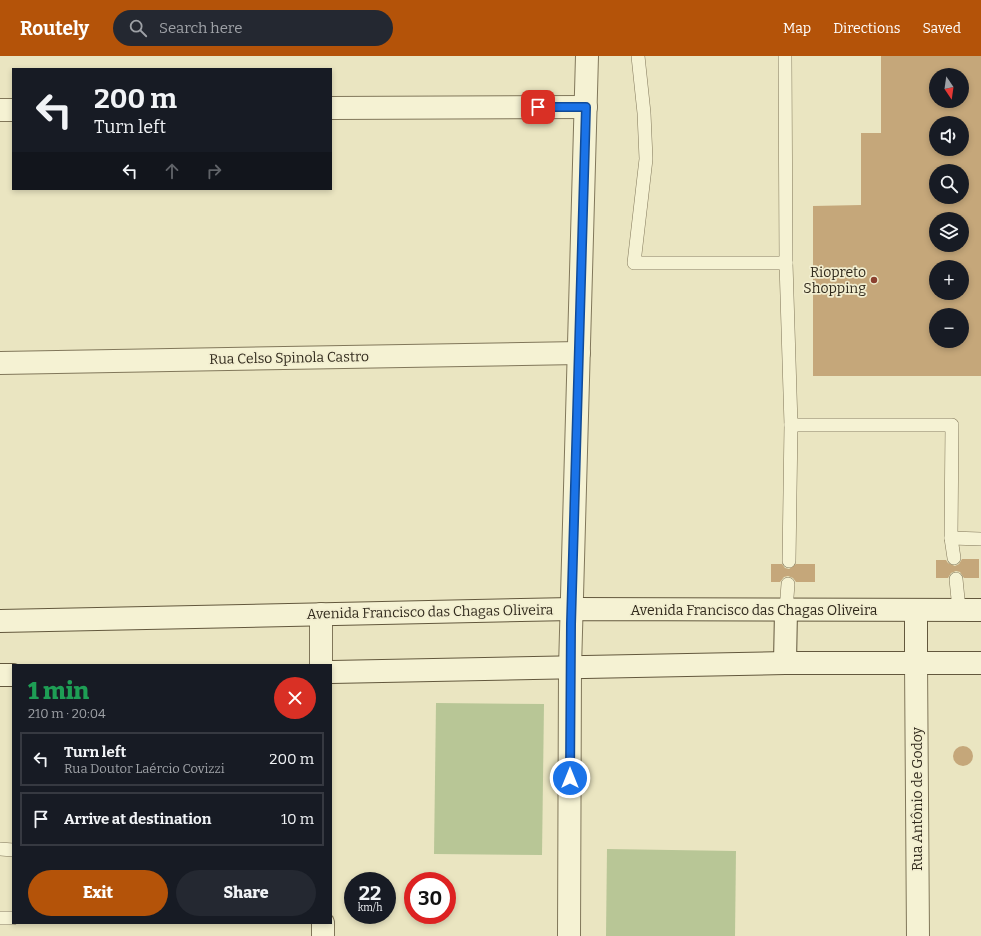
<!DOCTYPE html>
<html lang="en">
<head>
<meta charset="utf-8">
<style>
  :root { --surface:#171b24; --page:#242831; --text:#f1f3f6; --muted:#9ea1a6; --line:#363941; --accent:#b45309 }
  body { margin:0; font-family:Bitter,serif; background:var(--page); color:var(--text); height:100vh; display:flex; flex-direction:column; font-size:15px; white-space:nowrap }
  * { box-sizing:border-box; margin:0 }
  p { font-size:13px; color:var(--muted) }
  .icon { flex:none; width:22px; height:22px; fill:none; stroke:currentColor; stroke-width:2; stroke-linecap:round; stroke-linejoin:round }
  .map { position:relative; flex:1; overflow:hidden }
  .details { position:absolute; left:12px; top:608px; width:320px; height:260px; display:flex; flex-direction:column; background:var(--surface); border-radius:0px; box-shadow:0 2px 6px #0003 }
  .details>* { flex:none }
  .hud { position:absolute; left:12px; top:12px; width:320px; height:122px; border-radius:0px; box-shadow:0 2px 6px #0003; background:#171b24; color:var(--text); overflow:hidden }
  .needle { width:26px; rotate:167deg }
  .tools { position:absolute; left:929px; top:12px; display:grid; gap:8px }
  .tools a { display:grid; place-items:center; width:40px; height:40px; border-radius:50%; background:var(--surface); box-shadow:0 2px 6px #0003; font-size:20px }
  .speed { position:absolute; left:344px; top:816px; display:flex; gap:8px; font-size:20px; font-weight:700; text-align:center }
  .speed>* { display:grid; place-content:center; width:52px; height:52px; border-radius:50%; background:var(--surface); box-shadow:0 2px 6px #0003; line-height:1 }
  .speed small { font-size:10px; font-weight:400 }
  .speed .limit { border:6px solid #d22; background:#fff; color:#111 }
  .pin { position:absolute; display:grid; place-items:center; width:34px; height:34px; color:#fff; margin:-17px; border-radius:8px; box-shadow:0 2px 6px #0006 }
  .me { position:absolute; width:44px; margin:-22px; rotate:0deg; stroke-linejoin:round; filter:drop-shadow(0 0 3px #0008) }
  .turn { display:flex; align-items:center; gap:14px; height:84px; padding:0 16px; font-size:18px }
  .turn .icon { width:52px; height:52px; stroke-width:2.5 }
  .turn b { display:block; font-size:28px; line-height:34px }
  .lanes { display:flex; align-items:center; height:38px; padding:0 16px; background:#0003; justify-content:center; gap:20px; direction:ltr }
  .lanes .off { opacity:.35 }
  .round { display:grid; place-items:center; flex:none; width:42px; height:42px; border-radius:21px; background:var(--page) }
  .summary { display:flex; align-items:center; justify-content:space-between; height:68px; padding:0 16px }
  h1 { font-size:24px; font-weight:800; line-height:30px; color:#1e9e55 }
  .button { display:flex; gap:8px; margin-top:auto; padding:8px 16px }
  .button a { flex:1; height:46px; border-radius:24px; background:var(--accent); color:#fff; font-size:16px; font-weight:800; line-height:46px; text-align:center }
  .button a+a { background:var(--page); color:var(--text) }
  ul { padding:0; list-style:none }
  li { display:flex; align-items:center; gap:12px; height:54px; margin:0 8px 6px; padding:0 8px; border:2px solid var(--line); border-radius:0px }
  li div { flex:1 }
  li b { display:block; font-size:15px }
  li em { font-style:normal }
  header { display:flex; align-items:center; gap:24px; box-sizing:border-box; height:56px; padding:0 20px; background:var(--accent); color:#fff }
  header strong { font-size:19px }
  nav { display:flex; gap:22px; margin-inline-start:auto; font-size:14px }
  .search { width:280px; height:36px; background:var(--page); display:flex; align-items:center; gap:10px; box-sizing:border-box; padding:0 14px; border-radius:22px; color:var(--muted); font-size:15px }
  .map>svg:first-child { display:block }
  .green { fill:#b8c696 }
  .building { fill:#c5a77a; fill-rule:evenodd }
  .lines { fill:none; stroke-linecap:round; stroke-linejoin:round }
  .lane-casing { stroke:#81775a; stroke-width:14 }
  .street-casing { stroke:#81775a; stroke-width:24 }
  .secondary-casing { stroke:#63583d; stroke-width:24 }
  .lane { stroke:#f5f2d3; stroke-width:13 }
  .street { stroke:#f5f2d3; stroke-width:22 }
  .secondary { stroke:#f5f2d3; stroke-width:22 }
  .route-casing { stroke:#114b97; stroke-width:10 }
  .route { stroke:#1a73e8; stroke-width:7 }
  .poi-dot { fill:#8b402f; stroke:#f2eed0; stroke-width:1.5 }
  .labels { text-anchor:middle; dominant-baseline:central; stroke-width:3.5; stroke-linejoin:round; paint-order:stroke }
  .poi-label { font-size:14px; fill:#322b1d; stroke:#f2eed0; text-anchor:end }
  .street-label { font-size:14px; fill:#322b1d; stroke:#f2eed0 }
</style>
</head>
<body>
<header>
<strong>Routely</strong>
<div class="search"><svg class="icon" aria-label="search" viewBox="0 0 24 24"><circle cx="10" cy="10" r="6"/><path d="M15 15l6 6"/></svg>Search here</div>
<nav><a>Map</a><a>Directions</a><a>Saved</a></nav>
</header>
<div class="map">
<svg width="981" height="880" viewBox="0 0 981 880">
  <rect width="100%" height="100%" fill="#eae5c1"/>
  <!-- green -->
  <g class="green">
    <polygon points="436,647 544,648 542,799 434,798"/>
    <polygon points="607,793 736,795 735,880 606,880"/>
  </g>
  <!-- building -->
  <g class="building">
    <path d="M881 0H981V320H813V150L861 149V77H881ZM936 19H962V45H936ZM936 67H962V93H936ZM936 115H962V141H936ZM936 163H962V189H936ZM936 211H962V237H936ZM936 259H962V285H936Z"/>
    <polygon points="962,503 979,503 979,522 964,522 960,516 956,515 951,517 948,522 936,522 936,504 946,504 948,507 955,510 959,508"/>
    <polygon points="771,508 782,508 785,512 789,513 796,508 815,508 815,526 796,526 793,522 788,520 784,521 780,526 771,526"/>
    <circle cx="963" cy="700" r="10"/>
  </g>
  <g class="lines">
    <!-- lane casing -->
    <g class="lane-casing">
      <g id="lane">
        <polyline points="638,0 644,57 646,103 634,207 786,207"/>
        <polyline points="785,0 786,207 791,369 789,505"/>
        <polyline points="791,369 952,369 951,482 954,502"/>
        <polyline points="951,482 981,483"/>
        <polyline points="956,523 959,553"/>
        <polyline points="786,554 788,528"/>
        <polyline points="0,793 13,794"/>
        <polyline points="0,862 13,862"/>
      </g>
    </g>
    <!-- street casing -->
    <g class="street-casing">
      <g id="street">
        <polyline points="331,52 586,51"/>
        <polyline points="0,54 13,54"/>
        <polyline points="0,307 579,297"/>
        <polyline points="321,558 321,609"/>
        <polyline points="916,606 918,880"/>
        <polyline points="323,867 323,880"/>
        <polyline points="569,880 570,612 587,0"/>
      </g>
    </g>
    <!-- secondary casing -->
    <g class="secondary-casing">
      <g id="secondary">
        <polyline points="916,554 916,606"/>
        <polyline points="0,565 572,553 981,554"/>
        <polyline points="785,607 786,554"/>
        <polyline points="331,616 785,607 981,607"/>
        <polyline points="0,619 13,619"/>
      </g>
    </g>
    <!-- lane -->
    <use href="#lane" class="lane"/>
    <!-- street -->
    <use href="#street" class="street"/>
    <!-- secondary -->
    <use href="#secondary" class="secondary"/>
  </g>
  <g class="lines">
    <!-- route casing -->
    <g class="route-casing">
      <polyline id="route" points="538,51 586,51 571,568 570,722"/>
    </g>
    <!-- route -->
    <use href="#route" class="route"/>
  </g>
  <!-- markers -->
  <circle class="poi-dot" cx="874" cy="224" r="4"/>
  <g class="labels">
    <!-- poi labels -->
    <g class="poi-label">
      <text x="866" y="216">Riopreto<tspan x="866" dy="16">Shopping</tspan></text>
    </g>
    <!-- street labels -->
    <g class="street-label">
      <text transform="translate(289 302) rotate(-1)">Rua Celso Spinola Castro</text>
      <text x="754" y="554">Avenida Francisco das Chagas Oliveira</text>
      <text transform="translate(430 556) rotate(-1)">Avenida Francisco das Chagas Oliveira</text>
      <text transform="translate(917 743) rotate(-90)">Rua Antônio de Godoy</text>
    </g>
  </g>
</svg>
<div class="tools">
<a><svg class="needle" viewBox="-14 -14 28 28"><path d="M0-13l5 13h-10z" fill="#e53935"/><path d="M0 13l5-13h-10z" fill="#9ea1a6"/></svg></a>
<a><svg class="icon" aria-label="sound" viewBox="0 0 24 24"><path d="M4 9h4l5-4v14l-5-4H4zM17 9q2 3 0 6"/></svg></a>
<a><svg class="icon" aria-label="search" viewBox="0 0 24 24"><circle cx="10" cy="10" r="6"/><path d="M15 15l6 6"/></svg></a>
<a><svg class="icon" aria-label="layers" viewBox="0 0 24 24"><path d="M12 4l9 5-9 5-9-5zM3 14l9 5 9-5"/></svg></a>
<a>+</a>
<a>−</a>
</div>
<div class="speed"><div>22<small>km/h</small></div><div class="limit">30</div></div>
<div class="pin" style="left:538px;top:51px;background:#d93025"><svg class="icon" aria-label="arrive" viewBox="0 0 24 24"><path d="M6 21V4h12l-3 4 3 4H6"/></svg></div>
<svg class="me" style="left:570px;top:722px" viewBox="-20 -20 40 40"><circle r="17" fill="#1a73e8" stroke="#fff" stroke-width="3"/><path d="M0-11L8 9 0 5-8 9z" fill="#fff"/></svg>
<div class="hud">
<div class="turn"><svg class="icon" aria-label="left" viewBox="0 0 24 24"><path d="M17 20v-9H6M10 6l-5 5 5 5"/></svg><div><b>200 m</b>Turn left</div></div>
<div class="lanes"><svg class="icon" aria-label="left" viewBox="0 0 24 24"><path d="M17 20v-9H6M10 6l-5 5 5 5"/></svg><svg class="icon off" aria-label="ahead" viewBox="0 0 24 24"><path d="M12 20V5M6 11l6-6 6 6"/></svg><svg class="icon off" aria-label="right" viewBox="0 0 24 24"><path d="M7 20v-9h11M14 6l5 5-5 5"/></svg></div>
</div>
<section class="details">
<div class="summary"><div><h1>1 min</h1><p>210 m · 20:04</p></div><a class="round" style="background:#d93025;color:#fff"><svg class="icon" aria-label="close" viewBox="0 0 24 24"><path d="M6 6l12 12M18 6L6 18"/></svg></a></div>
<ul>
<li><svg class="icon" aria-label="left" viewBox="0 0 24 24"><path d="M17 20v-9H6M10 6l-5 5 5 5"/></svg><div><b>Turn left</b><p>Rua Doutor Laércio Covizzi</p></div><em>200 m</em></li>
<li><svg class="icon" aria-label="arrive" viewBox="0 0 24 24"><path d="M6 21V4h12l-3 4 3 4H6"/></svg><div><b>Arrive at destination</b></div><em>10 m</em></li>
</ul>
<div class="button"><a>Exit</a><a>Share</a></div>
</section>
</div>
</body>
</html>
